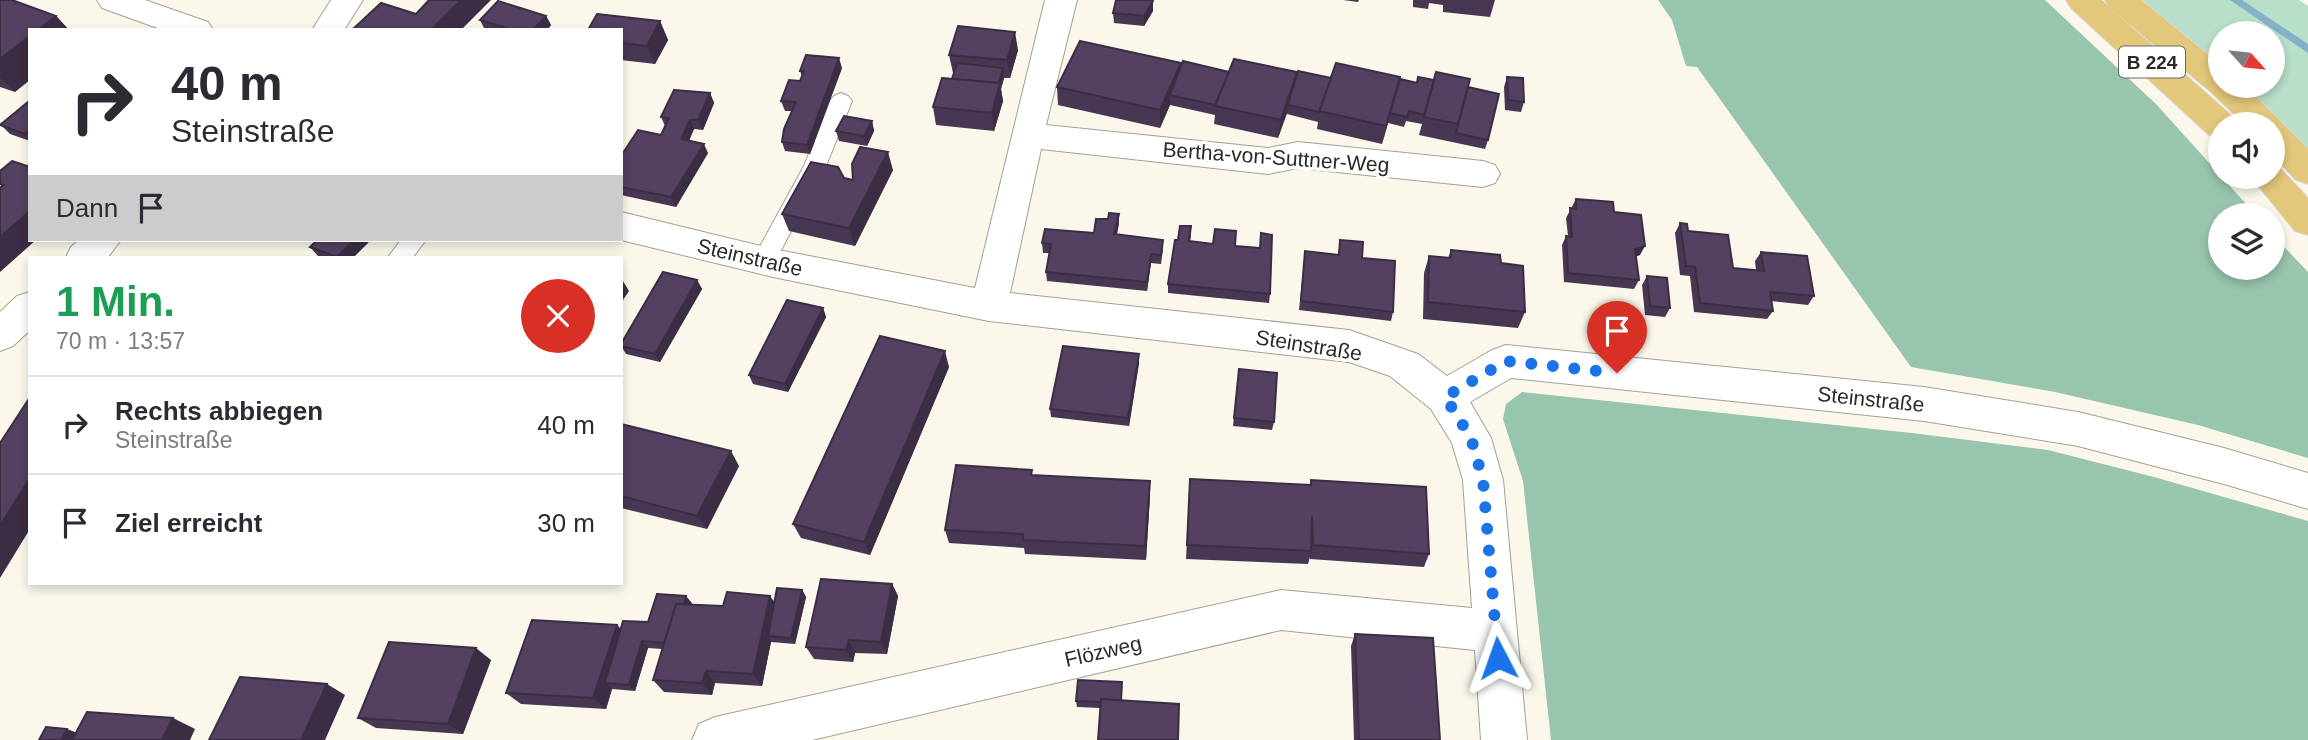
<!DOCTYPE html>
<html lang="de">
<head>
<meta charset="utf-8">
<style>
  :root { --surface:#fff; --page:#f7f7f7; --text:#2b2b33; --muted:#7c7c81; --line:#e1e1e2 }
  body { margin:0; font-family:Helvetica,sans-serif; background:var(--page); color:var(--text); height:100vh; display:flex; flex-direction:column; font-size:26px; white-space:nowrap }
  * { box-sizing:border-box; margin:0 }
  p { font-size:23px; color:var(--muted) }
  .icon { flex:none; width:38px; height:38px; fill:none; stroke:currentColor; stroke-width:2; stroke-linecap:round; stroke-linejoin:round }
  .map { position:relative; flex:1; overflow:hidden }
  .drawer { position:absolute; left:28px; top:256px; width:595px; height:329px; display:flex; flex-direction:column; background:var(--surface); border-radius:0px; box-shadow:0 4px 10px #0003 }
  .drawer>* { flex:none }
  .hud { position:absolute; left:28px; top:28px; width:595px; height:214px; border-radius:0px; box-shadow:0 4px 10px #0003; background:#fff; color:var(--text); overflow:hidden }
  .needle { width:46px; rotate:117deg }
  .controls { position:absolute; left:2208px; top:21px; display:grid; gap:14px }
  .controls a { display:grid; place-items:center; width:77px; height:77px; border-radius:50%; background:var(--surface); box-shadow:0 4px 10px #0003; font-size:35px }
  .pin { position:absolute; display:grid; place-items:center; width:60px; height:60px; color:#fff; margin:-72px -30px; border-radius:50% 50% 50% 0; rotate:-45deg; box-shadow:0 0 7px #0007 }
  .pin .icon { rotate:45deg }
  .me { position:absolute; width:77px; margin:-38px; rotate:356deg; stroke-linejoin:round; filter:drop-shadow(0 0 5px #0008) }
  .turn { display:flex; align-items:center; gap:24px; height:147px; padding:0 28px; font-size:32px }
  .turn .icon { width:91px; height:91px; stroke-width:2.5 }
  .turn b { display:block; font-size:49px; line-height:60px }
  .then { display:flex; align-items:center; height:66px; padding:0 28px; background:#0003; gap:14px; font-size:26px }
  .round { display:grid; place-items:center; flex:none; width:74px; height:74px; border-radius:37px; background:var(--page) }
  .head { display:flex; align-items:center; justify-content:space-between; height:119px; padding:0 28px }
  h1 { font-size:42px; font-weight:600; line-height:52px; color:#1e9e55 }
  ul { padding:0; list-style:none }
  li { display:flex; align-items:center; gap:21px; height:98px; padding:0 28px; border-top:2px solid var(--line) }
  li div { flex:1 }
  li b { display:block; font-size:26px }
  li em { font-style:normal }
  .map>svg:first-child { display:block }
  .green { fill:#b7dfca }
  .forest { fill:#98c5ae }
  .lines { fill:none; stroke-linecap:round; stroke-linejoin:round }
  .stream { fill:#84b1c8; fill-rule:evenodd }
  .lane-casing { stroke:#a3a094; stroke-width:2 }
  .street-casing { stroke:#a3a094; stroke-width:2 }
  .primary-casing { stroke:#d9d9d8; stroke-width:2 }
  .lane { fill:#fff; fill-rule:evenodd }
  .street { fill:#fff; fill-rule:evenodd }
  .primary { fill:#e3c77a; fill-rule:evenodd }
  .wall { fill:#483753 }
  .shaded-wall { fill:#3b2d43 }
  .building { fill:#544060; stroke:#3b2d43; stroke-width:2 }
  .route { stroke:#1a73e8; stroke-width:12; stroke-dasharray:0 21.6 }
  .labels { text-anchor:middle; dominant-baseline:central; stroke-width:7; stroke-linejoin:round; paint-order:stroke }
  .shield { fill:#fff; stroke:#6b6a66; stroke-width:2 }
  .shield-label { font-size:19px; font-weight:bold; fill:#2b2a25 }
  .street-label { font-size:21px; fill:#2b2a25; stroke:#fff }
</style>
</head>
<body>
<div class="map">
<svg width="2308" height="740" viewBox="0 0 2308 740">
  <rect width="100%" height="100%" fill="#fbf8eb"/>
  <!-- green -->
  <polygon class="green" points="2134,0 2299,0 2308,6 2308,156 2231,86 2273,86 2273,33 2221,33 2221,76"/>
  <!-- forest -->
  <g class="forest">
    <polygon points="1658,0 2045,0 2157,105 2256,215 2221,215 2221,268 2273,268 2273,235 2308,272 2308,458 2198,425 2055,392 1911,367 1697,67 1686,66 1672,20"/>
    <polygon points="1522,392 1912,433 2048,450 2154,477 2308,521 2308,740 1551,740 1523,481 1503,419 1506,404"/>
  </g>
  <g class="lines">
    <!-- stream -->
    <polygon class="stream" points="2230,0 2242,0 2308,44 2308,53"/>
    <!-- lane casing -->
    <g class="lane-casing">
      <g id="lane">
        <polygon points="841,93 848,96 852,101 826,166 772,267 764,270 756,267 752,261 804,166 830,101 834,96"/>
        <polygon points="401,240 426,240 413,257 388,257"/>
      </g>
    </g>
    <!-- street casing -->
    <g class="street-casing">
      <g id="street">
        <polygon points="97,0 145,0 208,22 213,30 163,30 102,8"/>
        <polygon points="331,0 363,0 344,30 312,30"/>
        <polygon points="1045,0 1077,0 1046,125 1268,148 1298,142 1483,161 1495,165 1500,174 1495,183 1483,187 1298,168 1268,174 1041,149 1010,293 1349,330 1418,354 1447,376 1492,350 1506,345 1924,387 2078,412 2224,448 2308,473 2308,509 2224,484 2078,446 1924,421 1511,378 1470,402 1491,438 1503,480 1527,740 1481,740 1475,650 1281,630 812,740 692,740 699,724 715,717 1281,590 1472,608 1463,480 1452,443 1431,409 1390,376 1349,362 989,321 773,277 621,240 621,212 773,249 975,288"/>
        <polygon points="79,240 121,240 108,257 66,257 71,247"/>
        <polygon points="30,292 30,330 13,346 0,351 0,312 17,296"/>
      </g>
    </g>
    <!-- primary casing -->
    <g class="primary-casing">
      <g id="primary">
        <polygon points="2066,0 2101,0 2233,117 2237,124 2221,124 2221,138 2209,135 2071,8"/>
        <polygon points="2105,0 2141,0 2221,65 2221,86 2245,86 2308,149 2308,184 2296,180 2273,156 2273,124 2244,124 2211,92 2110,8"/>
        <polygon points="2273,166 2280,168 2308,198 2308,235 2295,231 2251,177 2273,177"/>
      </g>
    </g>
    <!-- lane -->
    <use href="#lane" class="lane"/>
    <!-- street -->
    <use href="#street" class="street"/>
    <!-- primary -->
    <use href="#primary" class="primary"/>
  </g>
  <!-- wall -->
  <g class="wall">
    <polygon points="0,0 56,16 69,30 30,30 15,92 0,87"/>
    <polygon points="1343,0 1359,0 1358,2"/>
    <polygon points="1413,0 1495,0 1490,17 1443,12 1443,5 1429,3 1428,9 1413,7"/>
    <polygon points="1153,11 1144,26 1114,23 1113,13"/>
    <polygon points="546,16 551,25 547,30 485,30 480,20"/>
    <polygon points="660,21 668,40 655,64 621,60 621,30"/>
    <polygon points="1018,50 1010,78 1004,78 1001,89 1003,101 994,131 936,125 933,107 952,79 954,73 953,73 949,55"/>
    <polygon points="1181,63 1181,68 1229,72 1297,72 1331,78 1400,79 1417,83 1468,87 1488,140 1485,149 1419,135 1422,124 1406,121 1404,127 1388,123 1382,144 1317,129 1318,122 1287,114 1287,113 1278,138 1214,124 1215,115 1170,105 1160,128 1058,105 1057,87"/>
    <polygon points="842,68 810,154 785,151 782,142 792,111 785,111 781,101 800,81 802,77 800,71"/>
    <polygon points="1507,77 1524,102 1521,112 1505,110 1504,87"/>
    <polygon points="710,93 714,103 703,130 694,129 689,140 708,153 676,207 621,195 621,156 661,135 665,126 661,117"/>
    <polygon points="30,103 30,141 10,134 0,124"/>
    <polygon points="872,121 874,131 867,146 839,141 836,131"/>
    <polygon points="893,170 855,246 789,231 782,214 844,178 853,180"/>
    <polygon points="1576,199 1614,212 1640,255 1636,256 1639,280 1634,289 1564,282 1562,245 1566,236 1568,236 1566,218"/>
    <polygon points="1119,223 1117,234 1163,249 1161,264 1151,263 1147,291 1047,281 1046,272 1050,253 1043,253 1042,243 1094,233"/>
    <polygon points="1680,223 1733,268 1756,270 1755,261 1761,252 1814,296 1808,305 1771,301 1773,311 1767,319 1694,312 1690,276 1680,275 1675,233"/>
    <polygon points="1191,235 1190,241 1235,246 1270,294 1269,303 1168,293 1168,284 1178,240"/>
    <polygon points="1340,240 1362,258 1393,312 1391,321 1299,310 1305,251 1338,255"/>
    <polygon points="310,247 354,257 322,257 318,256"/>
    <polygon points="1451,250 1501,263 1525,312 1518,328 1423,319 1424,273 1429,256 1448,258"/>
    <polygon points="1647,276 1670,308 1665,317 1645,315 1642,285"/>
    <polygon points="697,280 702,289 660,362 626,354 621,346"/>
    <polygon points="823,308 826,317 788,392 753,384 749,375"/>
    <polygon points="1139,354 1139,363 1129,426 1051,417 1050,409"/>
    <polygon points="949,367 870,555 801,538 793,524"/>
    <polygon points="1239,369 1274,422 1272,430 1233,426"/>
    <polygon points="621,424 739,466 707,529 621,508"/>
    <polygon points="1033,475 1150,496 1146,560 1025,554 1024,548 949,543 945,530"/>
    <polygon points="1190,479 1310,485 1311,480 1429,554 1424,567 1310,559 1310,557 1308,564 1186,559"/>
    <polygon points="892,584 898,596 887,654 855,653 853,662 814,659 806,647"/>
    <polygon points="802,590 806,597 795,644 771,642 762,686 715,683 712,695 664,692 653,680 662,649 648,648 635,691 612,689 606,709 521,704 506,693 617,625 621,629 648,622 692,603 691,604 723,606 775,602"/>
    <polygon points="1355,634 1440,740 1354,740 1351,646"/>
    <polygon points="491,660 463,734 376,728 358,718"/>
    <polygon points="1122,682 1122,701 1100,708 1077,707 1076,701"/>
  </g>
  <!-- shaded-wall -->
  <g class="shaded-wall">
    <polygon points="461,0 491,0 461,30 431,30"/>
    <polygon points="1153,1 1153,11 1144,26 1144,16"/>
    <polygon points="56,16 69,30 38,30"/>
    <polygon points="546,16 551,25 547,30 533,30"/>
    <polygon points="660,21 668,40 655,64 647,46"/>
    <polygon points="1015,32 1018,50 1010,78 1007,60"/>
    <polygon points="30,36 30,80 15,92 0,78 0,59"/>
    <polygon points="839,58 842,68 810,154 807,145"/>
    <polygon points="1181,63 1180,81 1170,95 1170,105 1160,128 1160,110"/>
    <polygon points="1003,68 1004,78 1001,89 1003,101 994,131 992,113"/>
    <polygon points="1297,72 1288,105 1287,113 1278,138 1281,120"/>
    <polygon points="1400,77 1388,123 1382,144 1386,126"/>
    <polygon points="710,93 714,103 703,130 698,120"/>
    <polygon points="690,120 694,129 686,148 681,139"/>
    <polygon points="872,121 874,131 867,146 864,136"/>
    <polygon points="704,144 708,153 676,207 671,197"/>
    <polygon points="888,152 893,170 855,246 849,228"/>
    <polygon points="30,211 30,240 36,240 0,272 0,237"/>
    <polygon points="1119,214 1119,223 1115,243 1114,234"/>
    <polygon points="354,240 371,240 354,257 337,257"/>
    <polygon points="1645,246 1640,255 1631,258 1635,249"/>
    <polygon points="1151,254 1151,263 1147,291 1147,282"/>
    <polygon points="621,278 629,291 621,303"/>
    <polygon points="697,280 702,289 660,362 655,354"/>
    <polygon points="823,308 826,317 788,392 785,384"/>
    <polygon points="945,351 949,367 870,555 864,542"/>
    <polygon points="1139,354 1139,363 1129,426 1128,418"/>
    <polygon points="731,451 739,466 707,529 697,516"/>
    <polygon points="30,478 30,529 0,578 0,526"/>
    <polygon points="1150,481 1150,496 1146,560 1145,546"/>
    <polygon points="892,584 898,596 887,654 881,642"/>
    <polygon points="802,590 806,597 795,644 791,638"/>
    <polygon points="686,596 692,603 676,649 671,643"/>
    <polygon points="770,596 779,608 768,636 771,642 762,686 753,674"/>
    <polygon points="617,625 628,637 605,683 612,689 606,709 593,698"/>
    <polygon points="849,640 855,653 853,662 846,650"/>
    <polygon points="642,641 648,648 635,691 629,685"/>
    <polygon points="476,648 491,660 463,734 448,724"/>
    <polygon points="706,671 715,683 712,695 702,683"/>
    <polygon points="327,684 345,695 325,740 301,740"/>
    <polygon points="173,718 195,729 190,740 162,740"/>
    <polygon points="67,729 80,734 77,740 61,740"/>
  </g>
  <!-- building -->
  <g class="building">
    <polygon points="0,0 12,0 56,16 38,30 30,30 30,36 0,59"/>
    <polygon points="429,0 461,0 431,30 352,30 381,3 416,14"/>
    <polygon points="1116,0 1152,0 1153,1 1144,16 1113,13"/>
    <polygon points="498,1 546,16 533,30 512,30 480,20"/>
    <polygon points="597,14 660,21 647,46 621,43 621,30 588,30"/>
    <polygon points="958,26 1015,32 1007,60 949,55"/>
    <polygon points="1080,41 1181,63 1160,110 1057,87"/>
    <polygon points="806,55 839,58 807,145 782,142 784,129 796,102 781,101 789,80 800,81 804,71 800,71"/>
    <polygon points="1234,59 1297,72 1281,120 1215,106"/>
    <polygon points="1183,61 1229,72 1215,105 1170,95"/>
    <polygon points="957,63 1003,68 999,83 952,79"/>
    <polygon points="1336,63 1400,77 1386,126 1319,111"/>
    <polygon points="1298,71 1331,78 1319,112 1288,105"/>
    <polygon points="1436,72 1470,79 1458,124 1424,117"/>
    <polygon points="1418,77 1434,80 1424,115 1409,111 1407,117 1390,113 1400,79 1417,83"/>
    <polygon points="1507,77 1523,78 1524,102 1508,100"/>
    <polygon points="942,78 1000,83 992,113 933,107"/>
    <polygon points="1468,87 1499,94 1488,140 1456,133"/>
    <polygon points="674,90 710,93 698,120 690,120 681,139 704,144 671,197 621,187 621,156 638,130 661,135 669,118 661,117"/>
    <polygon points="28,102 30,103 30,130 25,134 0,125"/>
    <polygon points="844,116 872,121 864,136 836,131"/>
    <polygon points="860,147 888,152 849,228 782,214 811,162 838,167 844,178 853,180 852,164"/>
    <polygon points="12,161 30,167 30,211 0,237 0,188 3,185 0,184 0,171"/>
    <polygon points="1576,199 1613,202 1614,212 1641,215 1645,246 1635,249 1639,280 1568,273 1566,236 1572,237 1570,208 1576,209"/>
    <polygon points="1109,213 1119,214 1114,234 1163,240 1161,255 1151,254 1147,282 1046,272 1051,244 1042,243 1045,229 1094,233 1096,219 1108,219"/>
    <polygon points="1680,223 1687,224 1688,231 1728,235 1733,268 1764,271 1761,252 1807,256 1814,296 1770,292 1773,311 1700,303 1695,267 1686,266"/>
    <polygon points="1180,226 1191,226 1189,241 1213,244 1215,229 1236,231 1235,246 1260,248 1261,233 1272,235 1270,294 1168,284 1175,240 1178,240"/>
    <polygon points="317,240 354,240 337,257 310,247"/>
    <polygon points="1340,240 1363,242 1362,258 1395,261 1393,312 1301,301 1305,251 1339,255"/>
    <polygon points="1451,250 1500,255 1501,263 1523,266 1525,312 1428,302 1429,256 1451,258"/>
    <polygon points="663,272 697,280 655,354 621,346 621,344"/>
    <polygon points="1647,276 1667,278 1670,308 1650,306"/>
    <polygon points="787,300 823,308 785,384 749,375"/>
    <polygon points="880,336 945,351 864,542 793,524"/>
    <polygon points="1063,346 1139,354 1128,418 1050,409"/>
    <polygon points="1239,369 1277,373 1274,422 1234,418"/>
    <polygon points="30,397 30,478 0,526 0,443"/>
    <polygon points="621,424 731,451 697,516 621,496"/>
    <polygon points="956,465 1032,470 1031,475 1150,481 1145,546 1023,540 1023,534 945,530"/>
    <polygon points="1190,479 1311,485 1311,480 1426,487 1429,554 1313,545 1312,516 1311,551 1187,545"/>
    <polygon points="821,579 892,584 881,642 849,640 846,650 806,647"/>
    <polygon points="777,588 802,590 791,638 768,636"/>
    <polygon points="727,592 770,596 753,674 706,671 702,683 653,680 676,604 723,606"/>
    <polygon points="657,594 686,596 684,604 676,604 664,643 642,641 629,685 605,683 623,621 648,622"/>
    <polygon points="532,620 617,625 593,698 506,693"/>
    <polygon points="1355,634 1433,638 1440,740 1359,740"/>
    <polygon points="389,642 476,648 448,724 358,718"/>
    <polygon points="240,677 327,684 301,740 209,740"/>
    <polygon points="1078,680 1122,682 1121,701 1101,699 1101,702 1076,701"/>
    <polygon points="1101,699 1179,704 1178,740 1098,740"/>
    <polygon points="87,712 173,718 162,740 72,740"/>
    <polygon points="46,727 67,729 61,740 39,740"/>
  </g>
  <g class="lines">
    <!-- route -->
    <polyline class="route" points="1498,658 1483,480 1471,438 1445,397 1506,361 1617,373"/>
  </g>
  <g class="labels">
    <!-- shield labels -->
    <rect class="shield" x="2119" y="46.5" width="66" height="31" rx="5"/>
    <g class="shield-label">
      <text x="2152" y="62">B 224</text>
    </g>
    <!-- street labels -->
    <g class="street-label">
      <text transform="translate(1276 157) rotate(4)">Bertha-von-Suttner-Weg</text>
      <text transform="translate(750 257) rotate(13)">Steinstraße</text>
      <text transform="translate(1309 345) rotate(9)">Steinstraße</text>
      <text transform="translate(1871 399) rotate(6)">Steinstraße</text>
      <text transform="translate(1103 651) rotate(-13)">Flözweg</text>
    </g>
  </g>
</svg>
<div class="controls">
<a><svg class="needle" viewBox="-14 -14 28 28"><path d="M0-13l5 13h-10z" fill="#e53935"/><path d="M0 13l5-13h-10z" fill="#7c7c81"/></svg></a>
<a><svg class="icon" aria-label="sound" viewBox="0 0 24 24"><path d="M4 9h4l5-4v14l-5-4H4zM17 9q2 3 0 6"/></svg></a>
<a><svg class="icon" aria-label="layers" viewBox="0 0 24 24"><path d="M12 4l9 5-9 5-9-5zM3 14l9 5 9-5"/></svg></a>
</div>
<div class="pin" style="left:1617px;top:373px;background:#d93025"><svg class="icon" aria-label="arrive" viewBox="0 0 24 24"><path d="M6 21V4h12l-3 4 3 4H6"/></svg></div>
<svg class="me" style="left:1498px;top:658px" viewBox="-20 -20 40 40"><path d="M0-17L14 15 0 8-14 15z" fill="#1a73e8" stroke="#fff" stroke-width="4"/></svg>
<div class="hud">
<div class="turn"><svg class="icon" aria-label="right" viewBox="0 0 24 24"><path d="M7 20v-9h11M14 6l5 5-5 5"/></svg><div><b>40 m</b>Steinstraße</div></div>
<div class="then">Dann<svg class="icon" aria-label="arrive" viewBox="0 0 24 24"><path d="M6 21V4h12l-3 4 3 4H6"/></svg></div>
</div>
<section class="drawer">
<div class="head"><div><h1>1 Min.</h1><p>70 m · 13:57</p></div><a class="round" style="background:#d93025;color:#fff"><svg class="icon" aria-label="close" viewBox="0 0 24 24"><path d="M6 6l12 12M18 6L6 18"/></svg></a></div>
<ul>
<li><svg class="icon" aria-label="right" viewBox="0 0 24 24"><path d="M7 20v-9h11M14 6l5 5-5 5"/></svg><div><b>Rechts abbiegen</b><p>Steinstraße</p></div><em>40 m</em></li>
<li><svg class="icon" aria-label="arrive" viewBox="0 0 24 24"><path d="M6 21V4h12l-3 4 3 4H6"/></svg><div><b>Ziel erreicht</b></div><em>30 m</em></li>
</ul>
</section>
</div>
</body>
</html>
